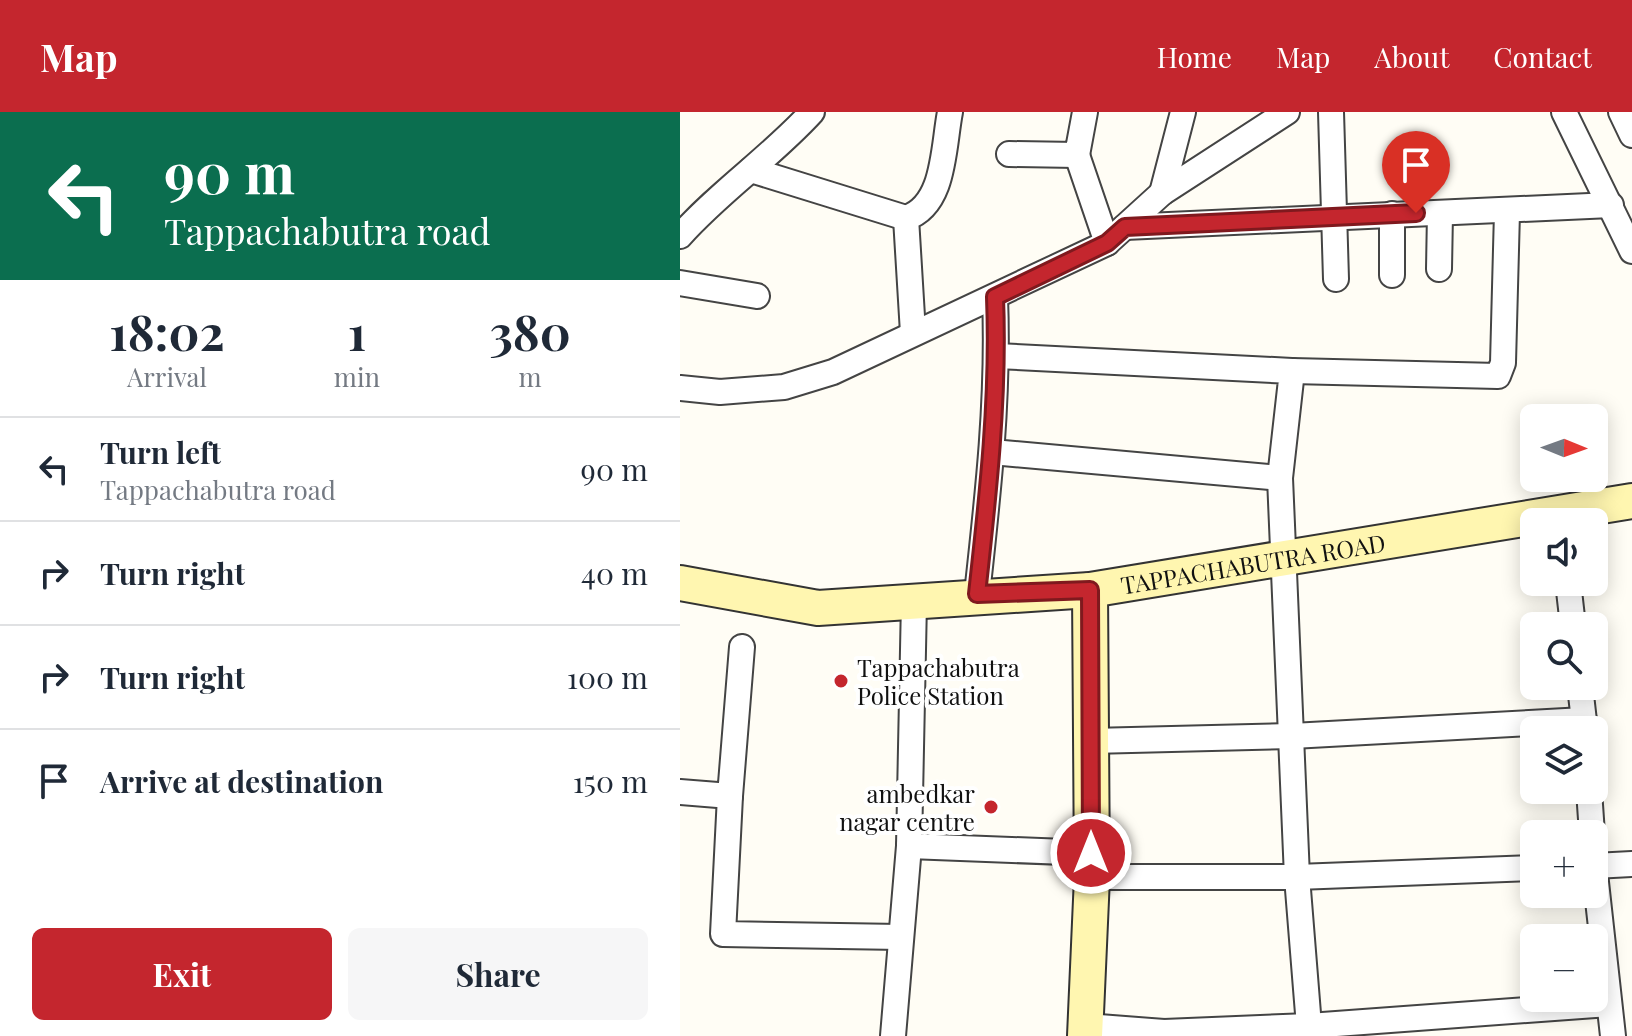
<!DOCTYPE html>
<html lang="en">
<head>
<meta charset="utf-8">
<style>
  :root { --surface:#fff; --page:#f6f6f7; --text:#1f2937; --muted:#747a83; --line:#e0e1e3; --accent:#c4262e }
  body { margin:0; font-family:"Playfair Display",serif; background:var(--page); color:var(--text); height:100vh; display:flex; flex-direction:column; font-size:30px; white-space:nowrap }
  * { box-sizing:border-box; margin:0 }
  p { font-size:26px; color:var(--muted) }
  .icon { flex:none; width:44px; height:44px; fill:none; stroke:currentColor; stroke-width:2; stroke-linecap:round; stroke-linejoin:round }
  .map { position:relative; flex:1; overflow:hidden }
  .sheet { display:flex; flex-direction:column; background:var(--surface); width:680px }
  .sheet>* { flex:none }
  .banner { background:#0b6e4f; color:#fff; overflow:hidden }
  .needle { width:52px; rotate:91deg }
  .controls { position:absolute; left:840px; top:292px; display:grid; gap:16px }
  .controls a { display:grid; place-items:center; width:88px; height:88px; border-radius:12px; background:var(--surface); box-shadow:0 4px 20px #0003; font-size:40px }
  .pin { position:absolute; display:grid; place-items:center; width:68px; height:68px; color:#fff; margin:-82px -34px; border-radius:50% 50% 50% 0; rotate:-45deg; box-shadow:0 0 8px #0007 }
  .pin .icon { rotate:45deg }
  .me { position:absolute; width:88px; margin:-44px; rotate:0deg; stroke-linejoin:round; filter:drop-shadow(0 0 6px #0008) }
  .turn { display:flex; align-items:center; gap:28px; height:168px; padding:0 32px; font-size:36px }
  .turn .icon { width:104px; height:104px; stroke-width:2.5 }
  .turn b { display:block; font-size:56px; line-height:68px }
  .eta { display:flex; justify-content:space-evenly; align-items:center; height:136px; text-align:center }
  .eta b { font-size:48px; font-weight:700; line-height:56px }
  .action { display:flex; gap:16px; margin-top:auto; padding:16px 32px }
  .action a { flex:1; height:92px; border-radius:12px; background:var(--accent); color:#fff; font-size:32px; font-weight:700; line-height:92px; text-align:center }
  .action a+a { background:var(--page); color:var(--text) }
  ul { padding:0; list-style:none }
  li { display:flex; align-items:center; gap:24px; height:104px; padding:0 32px; border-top:2px solid var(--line) }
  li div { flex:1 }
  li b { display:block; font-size:30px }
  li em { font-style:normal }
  header { display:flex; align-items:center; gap:48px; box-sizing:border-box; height:112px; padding:0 40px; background:var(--accent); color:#fff }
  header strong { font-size:38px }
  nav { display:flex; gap:44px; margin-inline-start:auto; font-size:28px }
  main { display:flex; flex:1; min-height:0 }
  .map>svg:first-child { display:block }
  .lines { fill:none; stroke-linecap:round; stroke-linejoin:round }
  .street-casing { stroke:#444; stroke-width:28 }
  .secondary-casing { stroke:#333; stroke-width:38 }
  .street { stroke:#fff; stroke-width:24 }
  .secondary { stroke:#fff6b0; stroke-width:34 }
  .route-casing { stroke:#7f191e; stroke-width:20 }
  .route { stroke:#c4262e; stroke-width:14 }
  .poi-dot { fill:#c4262e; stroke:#fff; stroke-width:3 }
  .labels { text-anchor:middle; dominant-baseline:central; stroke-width:8; stroke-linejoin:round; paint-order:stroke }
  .street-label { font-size:24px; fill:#111; stroke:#fff }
  .poi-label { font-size:24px; fill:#111; stroke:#fff; text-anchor:start }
</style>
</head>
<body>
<header>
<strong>Map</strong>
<nav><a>Home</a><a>Map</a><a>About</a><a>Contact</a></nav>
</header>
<main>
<section class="sheet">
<div class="banner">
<div class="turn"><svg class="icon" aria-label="left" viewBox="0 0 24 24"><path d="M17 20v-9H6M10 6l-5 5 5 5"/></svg><div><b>90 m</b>Tappachabutra road</div></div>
</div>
<div class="eta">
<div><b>18:02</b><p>Arrival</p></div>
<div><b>1</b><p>min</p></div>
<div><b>380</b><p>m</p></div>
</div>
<ul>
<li><svg class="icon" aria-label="left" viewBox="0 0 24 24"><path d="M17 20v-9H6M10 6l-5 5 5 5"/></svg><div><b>Turn left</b><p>Tappachabutra road</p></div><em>90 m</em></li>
<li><svg class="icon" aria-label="right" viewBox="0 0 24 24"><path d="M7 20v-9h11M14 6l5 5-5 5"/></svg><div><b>Turn right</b></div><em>40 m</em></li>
<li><svg class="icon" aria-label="right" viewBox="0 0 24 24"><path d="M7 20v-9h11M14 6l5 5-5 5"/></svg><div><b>Turn right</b></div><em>100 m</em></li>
<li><svg class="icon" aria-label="arrive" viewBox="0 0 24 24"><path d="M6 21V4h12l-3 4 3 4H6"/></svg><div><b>Arrive at destination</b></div><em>150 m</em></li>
</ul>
<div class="action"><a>Exit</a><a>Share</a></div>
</section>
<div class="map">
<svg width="952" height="924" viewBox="0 0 952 924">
  <rect width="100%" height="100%" fill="#fffdf5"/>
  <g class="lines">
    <!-- street casing -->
    <g class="street-casing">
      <g id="street">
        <polyline points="651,0 656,167"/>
        <polyline points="884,0 952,139"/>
        <polyline points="941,0 952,23"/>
        <polyline points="329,42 397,43 405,0"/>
        <polyline points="397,43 427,131"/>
        <polyline points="71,58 226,106"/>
        <polyline points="482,81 503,0"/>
        <polyline points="712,102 712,163"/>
        <polyline points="445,115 931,93"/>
        <path d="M0 124C40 79 91 45 132 0"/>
        <polyline points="759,157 760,101"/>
        <polyline points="0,171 77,184"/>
        <path d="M233 221 226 106C265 93 263 36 270 0"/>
        <polyline points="317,244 612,259 600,366 617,765 629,914"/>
        <polyline points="612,259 818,264 823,251 827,100"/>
        <polyline points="0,276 40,280 104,275 153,260 427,131 482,81 607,0"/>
        <polyline points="312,340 600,366"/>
        <polyline points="888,470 893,514"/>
        <path d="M297 482C308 383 319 285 315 185"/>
        <polyline points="900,574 905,618"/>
        <polyline points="411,629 612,624 904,608"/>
        <polyline points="909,678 912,722"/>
        <polyline points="0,680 50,684 62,535"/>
        <polyline points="50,684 43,822 221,825"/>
        <polyline points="229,734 411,741"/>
        <polyline points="914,752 933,924"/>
        <polyline points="914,754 952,752"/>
        <polyline points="412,765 617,765 854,756"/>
        <polyline points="406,914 484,920 629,914 929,892"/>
        <polyline points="213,924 229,734 234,489"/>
      </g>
    </g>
    <!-- secondary casing -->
    <g class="secondary-casing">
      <g id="secondary">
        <path id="s1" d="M0 471 138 496 410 478 952 389"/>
        <polyline points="405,924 412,765 410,478"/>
      </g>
    </g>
    <!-- street -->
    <use href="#street" class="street"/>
    <!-- secondary -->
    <use href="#secondary" class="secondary"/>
  </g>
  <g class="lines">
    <!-- route casing -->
    <g class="route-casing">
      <path id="route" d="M411 741 410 478 297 482C308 383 319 285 315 185L427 131 445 115 736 101"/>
    </g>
    <!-- route -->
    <use href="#route" class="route"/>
  </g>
  <!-- markers -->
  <g class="poi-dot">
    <circle cx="161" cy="569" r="8"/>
    <circle cx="311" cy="695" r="8"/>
  </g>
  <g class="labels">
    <!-- street labels -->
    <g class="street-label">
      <text stroke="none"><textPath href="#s1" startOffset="578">TAPPACHABUTRA ROAD</textPath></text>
    </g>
    <!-- poi labels -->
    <g class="poi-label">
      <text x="177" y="555">Tappachabutra<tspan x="177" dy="28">Police Station</tspan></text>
      <text x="295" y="681" text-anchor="end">ambedkar<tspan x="295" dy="28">nagar centre</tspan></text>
    </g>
  </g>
</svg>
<div class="controls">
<a><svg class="needle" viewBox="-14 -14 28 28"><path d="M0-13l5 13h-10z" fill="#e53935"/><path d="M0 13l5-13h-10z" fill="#747a83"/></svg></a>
<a><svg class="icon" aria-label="sound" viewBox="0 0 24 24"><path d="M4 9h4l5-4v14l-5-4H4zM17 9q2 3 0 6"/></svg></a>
<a><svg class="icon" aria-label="search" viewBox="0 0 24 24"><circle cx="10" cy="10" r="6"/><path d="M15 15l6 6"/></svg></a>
<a><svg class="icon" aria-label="layers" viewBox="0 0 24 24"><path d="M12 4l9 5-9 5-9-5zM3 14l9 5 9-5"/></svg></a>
<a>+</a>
<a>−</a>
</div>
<div class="pin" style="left:736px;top:101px;background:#d93025"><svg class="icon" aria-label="arrive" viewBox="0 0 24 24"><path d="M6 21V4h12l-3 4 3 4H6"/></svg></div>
<svg class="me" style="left:411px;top:741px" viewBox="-20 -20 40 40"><circle r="17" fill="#c4262e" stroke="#fff" stroke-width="3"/><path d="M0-11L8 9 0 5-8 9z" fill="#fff"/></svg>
</div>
</main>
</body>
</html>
